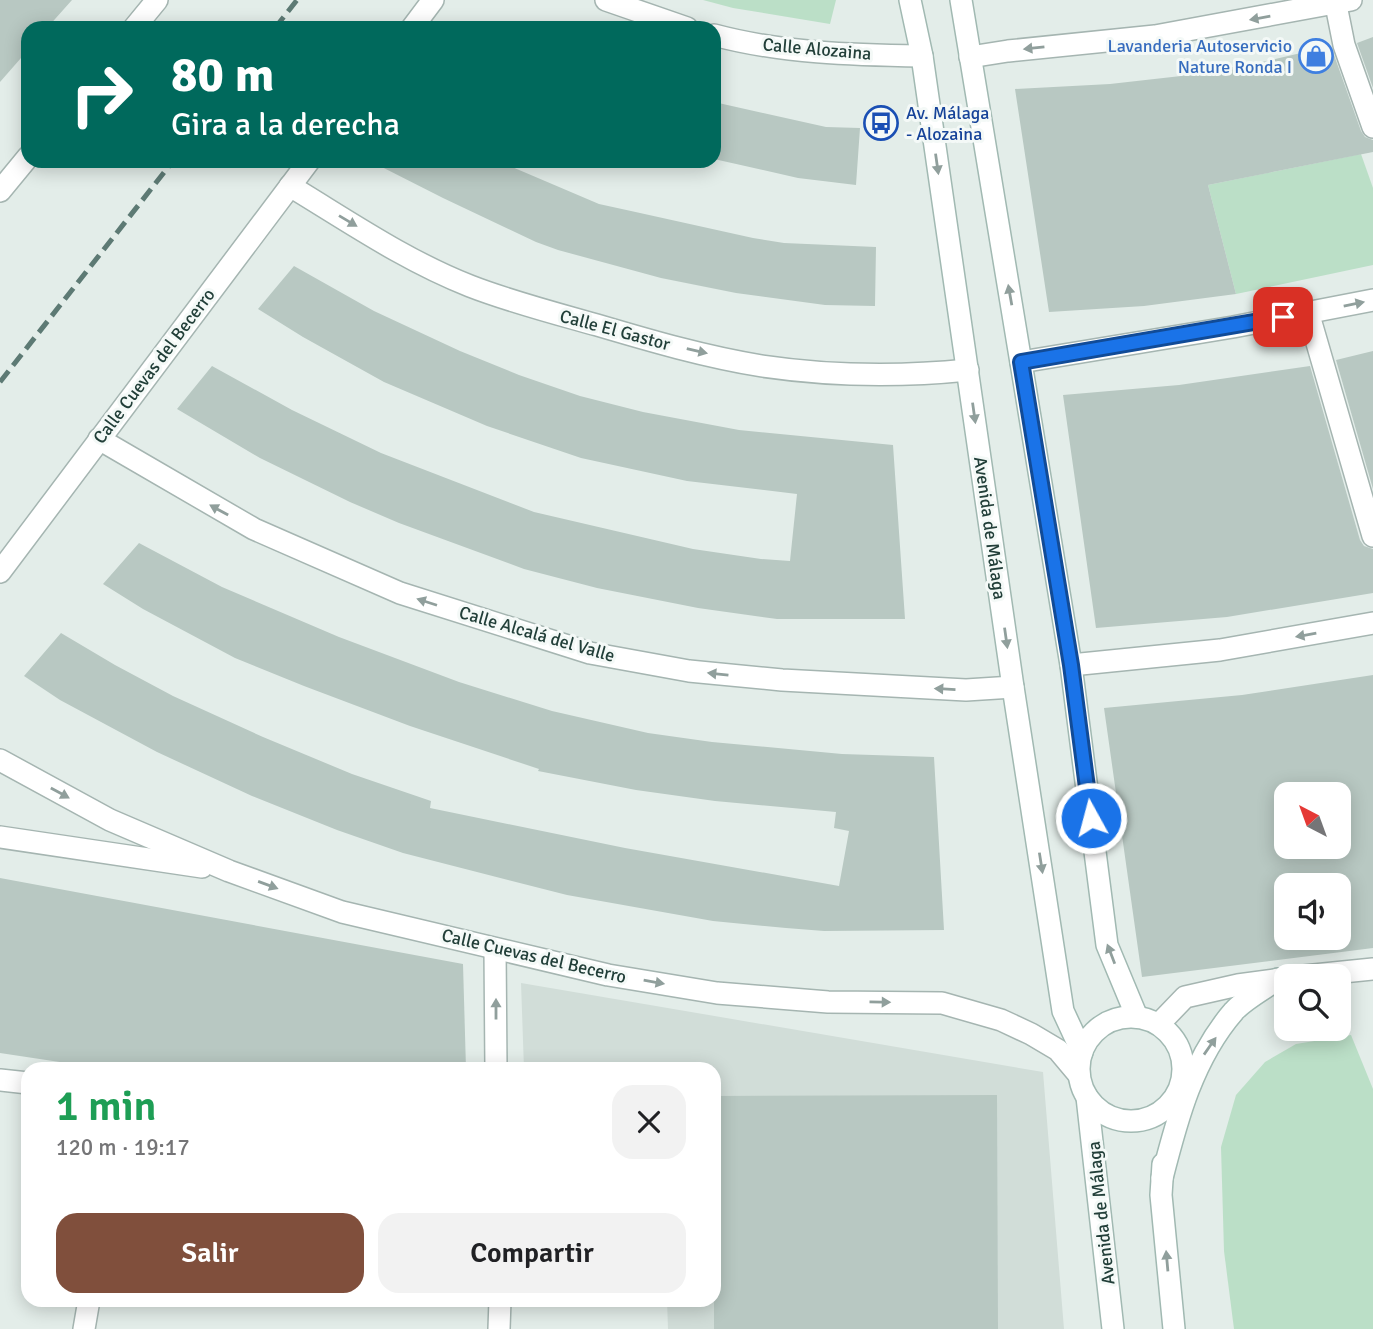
<!DOCTYPE html>
<html lang="es">
<head>
<meta charset="utf-8">
<style>
  :root { --surface:#fff; --page:#f2f2f2; --text:#202124; --muted:#757577; --accent:#804f3c }
  body { margin:0; font-family:Signika,sans-serif; background:var(--page); color:var(--text); height:100vh; display:flex; flex-direction:column; font-size:26px; white-space:nowrap }
  * { box-sizing:border-box; margin:0 }
  p { font-size:23px; color:var(--muted) }
  .icon { flex:none; width:38px; height:38px; fill:none; stroke:currentColor; stroke-width:2; stroke-linecap:round; stroke-linejoin:round }
  .map { position:relative; flex:1; overflow:hidden }
  .drawer { position:absolute; left:21px; top:1062px; width:700px; height:245px; display:flex; flex-direction:column; background:var(--surface); border-radius:21px; box-shadow:0 4px 18px #0003 }
  .drawer>* { flex:none }
  .guide { position:absolute; left:21px; top:21px; width:700px; height:147px; border-radius:21px; box-shadow:0 4px 18px #0003; background:#00695c; color:#fff; overflow:hidden }
  .needle { width:46px; rotate:319deg }
  .fabs { position:absolute; left:1274px; top:782px; display:grid; gap:14px }
  .fabs a { display:grid; place-items:center; width:77px; height:77px; border-radius:14px; background:var(--surface); box-shadow:0 4px 18px #0003; font-size:35px }
  .pin { position:absolute; display:grid; place-items:center; width:60px; height:60px; color:#fff; margin:-30px; border-radius:14px; box-shadow:0 4px 10px #0006 }
  .me { position:absolute; width:77px; margin:-38px; rotate:353deg; stroke-linejoin:round; filter:drop-shadow(0 0 5px #0008) }
  .turn { display:flex; align-items:center; gap:24px; height:147px; padding:0 35px; font-size:32px }
  .turn .icon { width:91px; height:91px; stroke-width:2.5 }
  .turn b { display:block; font-size:49px; line-height:60px }
  .round { display:grid; place-items:center; flex:none; width:74px; height:74px; border-radius:21px; background:var(--page) }
  .overview { display:flex; align-items:center; justify-content:space-between; height:119px; padding:0 35px }
  h1 { font-size:42px; font-weight:600; line-height:52px; color:#1e9e55 }
  .primary-button { display:flex; gap:14px; margin-top:auto; padding:14px 35px }
  .primary-button a { flex:1; height:80px; border-radius:21px; background:var(--accent); color:#fff; font-size:28px; font-weight:600; line-height:80px; text-align:center }
  .primary-button a+a { background:var(--page); color:var(--text) }
  .map>svg:first-child { display:block }
  .built { fill:#d1ddd8 }
  .green { fill:#bbdfc7 }
  .building { fill:#b8c8c2; fill-rule:evenodd }
  .lines { fill:none; stroke-linecap:round; stroke-linejoin:round }
  .pedestrian-casing { stroke:#a5b5b1; stroke-width:24 }
  .minor-casing { stroke:#a5b5b1; stroke-width:24 }
  .tertiary-casing { stroke:#a5b5b1; stroke-width:24 }
  .secondary-casing { stroke:#a1b9b2; stroke-width:24 }
  .pedestrian { stroke:#fff; stroke-width:21 }
  .minor { stroke:#fff; stroke-width:21 }
  .tertiary { stroke:#fff; stroke-width:21 }
  .secondary { stroke:#fff; stroke-width:21 }
  .rail { stroke:#5d7a74; stroke-width:5; stroke-dasharray:14 7; stroke-linecap:butt }
  .oneway { fill:#909f9c }
  .route-casing { stroke:#114b97; stroke-width:18 }
  .route { stroke:#1a73e8; stroke-width:12 }
  .labels { text-anchor:middle; dominant-baseline:central; stroke-width:6; stroke-linejoin:round; paint-order:stroke }
  .shop-label { font-size:18px; fill:#366cbe; stroke:#f4f9f7; text-anchor:end }
  .street-label { font-size:18px; fill:#223f39; stroke:#f4f9f7 }
  .transit-label { font-size:18px; fill:#164399; stroke:#f4f9f7; text-anchor:start }
</style>
</head>
<body>
<div class="map">
<svg width="1373" height="1329" viewBox="0 0 1373 1329">
  <rect width="100%" height="100%" fill="#e3ede9"/>
  <!-- built -->
  <polygon class="built" points="521,983 1043,1072 1064,1329 668,1329 667,1300 714,1300 714,1069 524,1069"/>
  <!-- green -->
  <g class="green">
    <polygon points="703,0 836,0 830,24 733,8"/>
    <polygon points="1361,154 1373,188 1373,265 1236,294 1208,185"/>
    <polygon points="1351,1035 1373,1089 1373,1329 1234,1329 1224,1251 1221,1147 1236,1095 1265,1062 1296,1044"/>
  </g>
  <!-- building -->
  <g class="building">
    <polygon points="0,0 72,0 47,28 28,28 28,50 0,82"/>
    <polygon points="1373,37 1373,88 1357,43"/>
    <polygon points="1322,48 1324,55 1333,52 1361,131 1365,137 1373,140 1373,152 1208,185 1236,294 1144,306 1049,312 1015,89 1110,84 1181,76 1262,62"/>
    <polygon points="714,102 826,127 860,128 856,185 798,178 714,159"/>
    <polygon points="370,161 498,161 599,204 631,211 753,238 784,243 876,247 875,306 825,305 736,293 661,278 558,250 536,242 443,198"/>
    <polygon points="294,266 374,311 460,351 519,375 580,396 643,412 739,430 893,445 905,619 777,619 698,608 597,588 524,569 399,523 350,502 260,458 177,409 212,366 292,410 381,453 534,512 693,549 761,559 790,561 797,494 687,481 581,458 487,426 384,382 303,337 258,309"/>
    <polygon points="1373,351 1373,489 1336,360"/>
    <polygon points="1310,366 1360,540 1364,546 1373,549 1373,593 1227,617 1096,628 1063,395 1179,385"/>
    <polygon points="139,543 222,587 339,637 459,682 552,711 648,733 712,742 842,754 934,757 944,930 824,931 786,928 713,921 567,895 403,853 337,830 252,796 157,752 60,700 24,676 61,633 115,665 173,696 263,737 352,774 431,801 430,808 625,848 839,886 849,831 834,828 836,812 715,801 636,790 538,771 539,769 410,726 304,686 235,658 143,609 103,584"/>
    <path d="M1373 675V948L1142 977 1104 708 1242 695ZM1286 794H1339V847H1286ZM1286 886H1339V938H1286Z"/>
    <polygon points="0,878 463,964 466,1069 106,1069 0,1053"/>
    <polygon points="997,1095 998,1329 714,1329 714,1096"/>
  </g>
  <g class="lines">
    <!-- pedestrian casing -->
    <g class="pedestrian-casing">
      <g id="pedestrian">
        <polyline points="1335,0 1344,45 1373,127"/>
        <polyline points="1308,312 1373,536"/>
      </g>
    </g>
    <!-- minor casing -->
    <g class="minor-casing">
      <g id="minor">
        <polyline points="606,0 687,28"/>
        <polyline points="412,28 433,0"/>
        <path d="M714 35C781 53 853 55 922 56"/>
        <path d="M290 186C348 221 406 261 470 286 511 302 554 313 597 325 651 341 706 357 762 366 830 376 899 377 968 370"/>
        <polyline points="1021,362 1233,327 1373,300"/>
        <polyline points="99,439 254,529 400,593 590,653 689,671 782,680 966,690 1013,687"/>
        <polyline points="0,572 309,161"/>
        <polyline points="1071,665 1220,650 1373,623"/>
        <polyline points="0,760 110,820 229,871 342,912 608,975 717,993 828,1002 942,1003 1001,1020 1031,1034 1058,1050 1079,1075"/>
        <polyline points="0,837 202,867"/>
        <polyline points="495,949 496,1069"/>
        <polyline points="0,1080 28,1083"/>
        <polyline points="84,1329 89,1300"/>
        <polyline points="499,1329 500,1300"/>
      </g>
    </g>
    <!-- tertiary casing -->
    <g class="tertiary-casing">
      <g id="tertiary">
        <polyline points="134,28 157,0"/>
        <polyline points="970,57 1008,51 1155,36 1351,0"/>
        <polyline points="0,191 28,157"/>
        <polyline points="1304,976 1373,969"/>
        <polyline points="1159,1024 1185,997 1238,985 1281,979"/>
      </g>
    </g>
    <!-- secondary casing -->
    <g class="secondary-casing">
      <g id="secondary">
        <polyline points="910,0 922,56 1013,687 1063,1011 1082,1052"/>
        <polyline points="961,0 1071,665 1107,945 1137,1017"/>
        <circle cx="1131" cy="1069" r="52"/>
        <polyline points="1087,1097 1113,1329"/>
        <polyline points="1163,1164 1161,1195 1174,1329"/>
        <path d="M1162 1178C1177 1119 1193 1058 1234 1011 1245 999 1264 989 1278 979"/>
      </g>
    </g>
    <!-- pedestrian -->
    <use href="#pedestrian" class="pedestrian"/>
    <!-- minor -->
    <use href="#minor" class="minor"/>
    <!-- tertiary -->
    <use href="#tertiary" class="tertiary"/>
    <!-- secondary -->
    <use href="#secondary" class="secondary"/>
    <!-- rail -->
    <g class="rail">
      <polyline points="275,28 297,0"/>
      <polyline points="0,382 173,161"/>
    </g>
  </g>
  <!-- one-way arrows -->
  <defs><path id="oneway-solid" d="M-6-.8H1V-3.2L6.5 0L1 3.2V.8H-6Z" transform="scale(1.75)"/></defs>
  <g class="oneway">
    <use href="#oneway-solid" transform="translate(1260 18) rotate(170)"/>
    <use href="#oneway-solid" transform="translate(1034 48) rotate(174)"/>
    <use href="#oneway-solid" transform="translate(937 164) rotate(82)"/>
    <use href="#oneway-solid" transform="translate(348 221) rotate(31)"/>
    <use href="#oneway-solid" transform="translate(1010 295) rotate(-100)"/>
    <use href="#oneway-solid" transform="translate(1354 304) rotate(-11)"/>
    <use href="#oneway-solid" transform="translate(697 351) rotate(13)"/>
    <use href="#oneway-solid" transform="translate(974 413) rotate(82)"/>
    <use href="#oneway-solid" transform="translate(219 510) rotate(-151)"/>
    <use href="#oneway-solid" transform="translate(427 602) rotate(-162)"/>
    <use href="#oneway-solid" transform="translate(1306 635) rotate(170)"/>
    <use href="#oneway-solid" transform="translate(1006 638) rotate(82)"/>
    <use href="#oneway-solid" transform="translate(718 674) rotate(-174)"/>
    <use href="#oneway-solid" transform="translate(945 689) rotate(-177)"/>
    <use href="#oneway-solid" transform="translate(60 793) rotate(29)"/>
    <use href="#oneway-solid" transform="translate(1041 863) rotate(81)"/>
    <use href="#oneway-solid" transform="translate(268 885) rotate(20)"/>
    <use href="#oneway-solid" transform="translate(1111 954) rotate(-111)"/>
    <use href="#oneway-solid" transform="translate(654 982) rotate(10)"/>
    <use href="#oneway-solid" transform="translate(880 1002) rotate(1)"/>
    <use href="#oneway-solid" transform="translate(496 1009) rotate(-90)"/>
    <use href="#oneway-solid" transform="translate(1210 1046) rotate(-55)"/>
    <use href="#oneway-solid" transform="translate(1167 1261) rotate(-95)"/>
  </g>
  <g class="lines">
    <!-- route casing -->
    <g class="route-casing">
      <polyline id="route" points="1091,818 1071,665 1021,362 1283,317"/>
    </g>
    <!-- route -->
    <use href="#route" class="route"/>
  </g>
  <!-- icons -->
  <defs>
    <g id="shop-ring" transform="scale(1.75)"><circle r="9.5" fill="#f4f9f7" stroke="#3f7fe0" stroke-width="1.5"/><path d="M-5-2.5h2.3a2.7 3.5 0 0 1 5.4 0H5L5.5 6h-11ZM-1.5-2.5h3a1.5 2.3 0 0 0-3 0Z" fill="#3f7fe0"/></g>
    <g id="bus-ring" transform="scale(1.75)"><circle r="9.5" fill="#f4f9f7" stroke="#1a4fb4" stroke-width="1.5"/><path d="M-5-6H5V4H4V6H2V4H-2V6H-4V4H-5ZM-3.5-4V0h7V-4ZM-3.5 1.2v1.5H-2V1.2ZM2 1.2v1.5H3.5V1.2Z" fill="#1a4fb4"/></g>
  </defs>
  <g fill-rule="evenodd">
    <use href="#shop-ring" x="1316" y="56"/>
    <use href="#bus-ring" x="881" y="123"/>
  </g>
  <g class="labels">
    <!-- shop labels -->
    <g class="shop-label">
      <text x="1292" y="46">Lavanderia Autoservicio<tspan x="1292" dy="21">Nature Ronda I</tspan></text>
    </g>
    <!-- street labels -->
    <g class="street-label">
      <text transform="translate(817 49) rotate(5)">Calle Alozaina</text>
      <text transform="translate(615 330) rotate(15)">Calle El Gastor</text>
      <text transform="translate(154 366) rotate(-53)">Calle Cuevas del Becerro</text>
      <text transform="translate(990 528) rotate(82)">Avenida de Málaga</text>
      <text transform="translate(537 634) rotate(16)">Calle Alcalá del Valle</text>
      <text transform="translate(534 956) rotate(13)">Calle Cuevas del Becerro</text>
      <text transform="translate(1101 1213) rotate(-96)">Avenida de Málaga</text>
    </g>
    <!-- transit labels -->
    <g class="transit-label">
      <text x="906" y="113">Av. Málaga<tspan x="906" dy="21">- Alozaina</tspan></text>
    </g>
  </g>
</svg>
<div class="fabs">
<a><svg class="needle" viewBox="-14 -14 28 28"><path d="M0-13l5 13h-10z" fill="#e53935"/><path d="M0 13l5-13h-10z" fill="#757577"/></svg></a>
<a><svg class="icon" aria-label="sound" viewBox="0 0 24 24"><path d="M4 9h4l5-4v14l-5-4H4zM17 9q2 3 0 6"/></svg></a>
<a><svg class="icon" aria-label="search" viewBox="0 0 24 24"><circle cx="10" cy="10" r="6"/><path d="M15 15l6 6"/></svg></a>
</div>
<div class="pin" style="left:1283px;top:317px;background:#d93025"><svg class="icon" aria-label="arrive" viewBox="0 0 24 24"><path d="M6 21V4h12l-3 4 3 4H6"/></svg></div>
<svg class="me" style="left:1091px;top:818px" viewBox="-20 -20 40 40"><circle r="17" fill="#1a73e8" stroke="#fff" stroke-width="3"/><path d="M0-11L8 9 0 5-8 9z" fill="#fff"/></svg>
<div class="guide">
<div class="turn"><svg class="icon" aria-label="right" viewBox="0 0 24 24"><path d="M7 20v-9h11M14 6l5 5-5 5"/></svg><div><b>80 m</b>Gira a la derecha</div></div>
</div>
<section class="drawer">
<div class="overview"><div><h1>1 min</h1><p>120 m · 19:17</p></div><a class="round"><svg class="icon" aria-label="close" viewBox="0 0 24 24"><path d="M6 6l12 12M18 6L6 18"/></svg></a></div>
<div class="primary-button"><a>Salir</a><a>Compartir</a></div>
</section>
</div>
</body>
</html>
